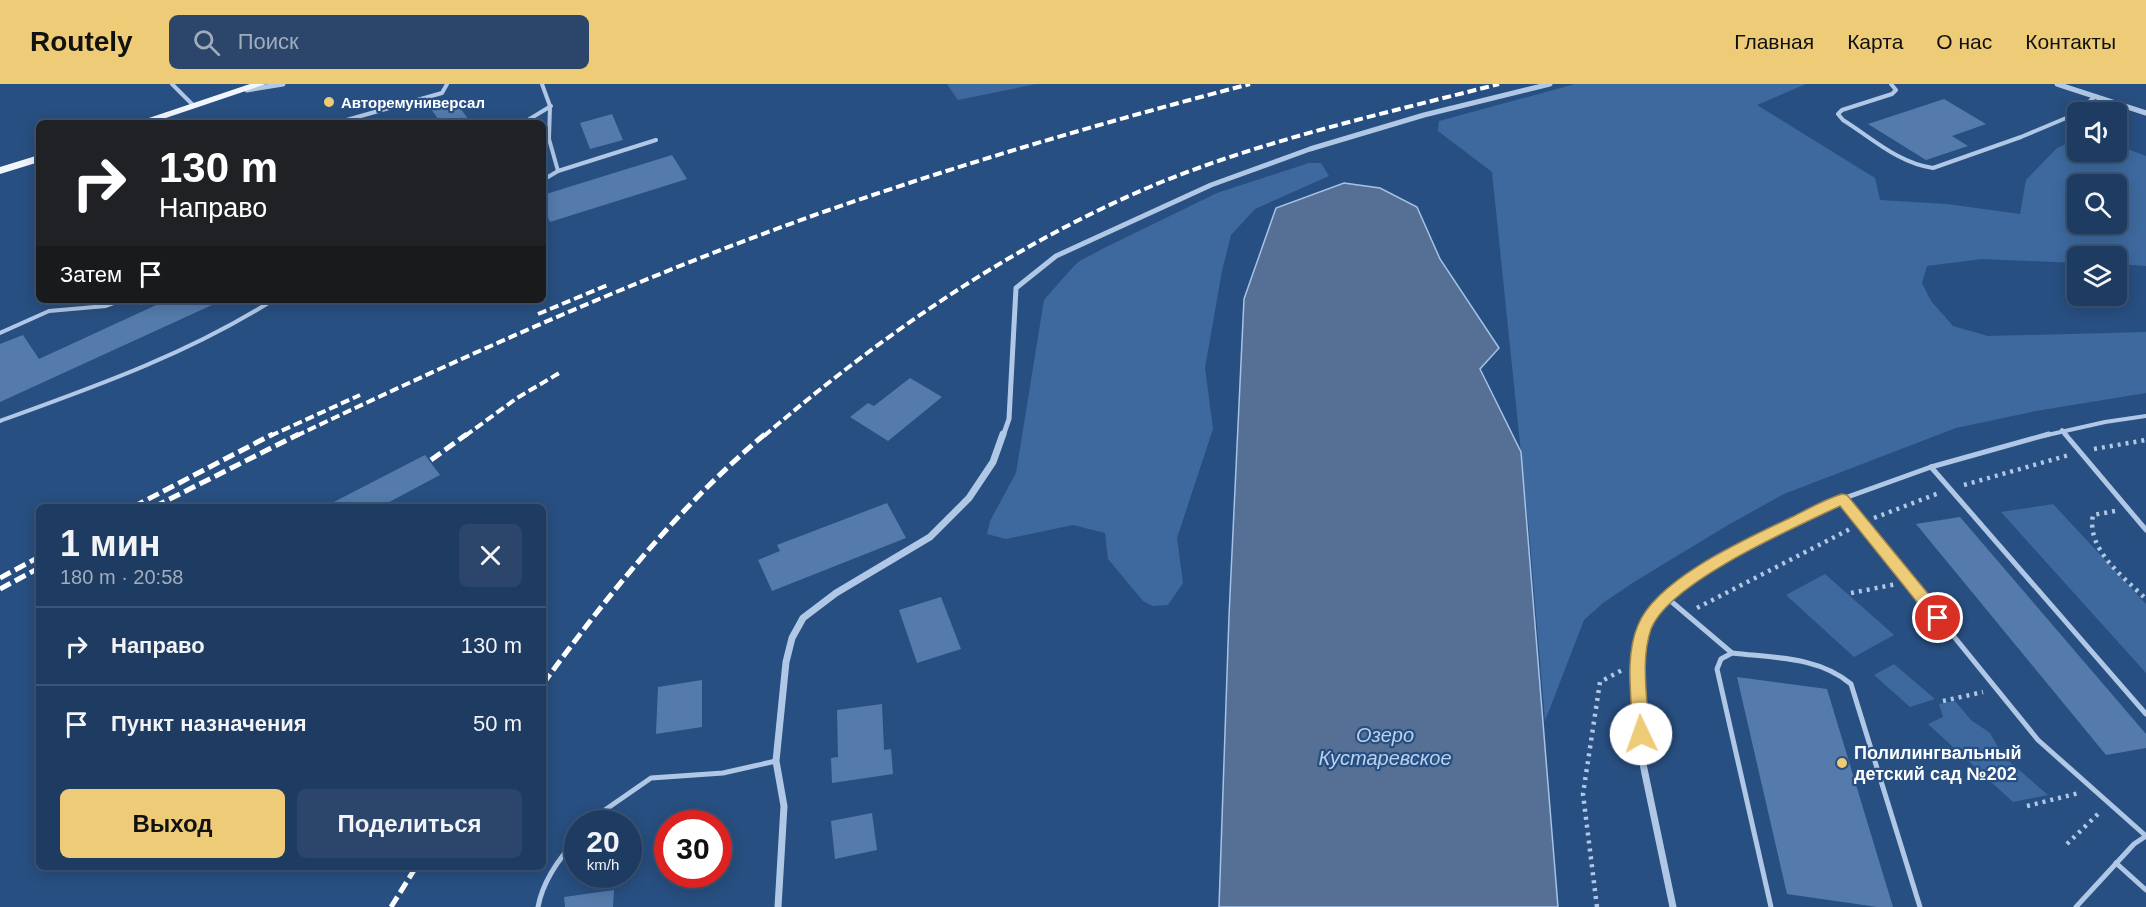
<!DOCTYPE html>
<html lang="ru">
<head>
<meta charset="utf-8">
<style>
  :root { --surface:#1e3b61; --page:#2b466a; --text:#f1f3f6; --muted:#a1adbd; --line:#3c5576; --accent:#eecb76 }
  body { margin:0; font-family:Arial,sans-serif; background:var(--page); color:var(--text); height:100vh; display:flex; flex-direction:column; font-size:22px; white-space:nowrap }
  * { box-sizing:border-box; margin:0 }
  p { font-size:20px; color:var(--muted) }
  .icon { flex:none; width:33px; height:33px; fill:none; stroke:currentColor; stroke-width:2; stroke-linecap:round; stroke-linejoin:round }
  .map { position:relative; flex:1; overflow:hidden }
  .side { position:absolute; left:36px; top:420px; width:510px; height:366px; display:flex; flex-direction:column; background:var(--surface); border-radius:9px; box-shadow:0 3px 15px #0003,0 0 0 2px var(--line) }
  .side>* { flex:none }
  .guide { position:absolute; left:36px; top:36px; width:510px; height:183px; border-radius:9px; box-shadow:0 3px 15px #0003,0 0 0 2px var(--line); background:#202124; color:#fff; overflow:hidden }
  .controls { position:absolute; left:2067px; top:18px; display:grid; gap:12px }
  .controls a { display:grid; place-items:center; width:60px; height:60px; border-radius:9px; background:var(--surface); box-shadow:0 3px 15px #0003,0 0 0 2px var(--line); font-size:30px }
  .speed { position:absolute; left:564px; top:726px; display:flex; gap:12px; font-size:30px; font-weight:700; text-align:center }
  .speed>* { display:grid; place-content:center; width:78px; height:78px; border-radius:50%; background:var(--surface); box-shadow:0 3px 15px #0003,0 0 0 2px var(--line); line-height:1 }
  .speed small { font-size:15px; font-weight:400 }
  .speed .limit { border:9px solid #d22; background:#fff; color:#111 }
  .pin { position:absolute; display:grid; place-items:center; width:51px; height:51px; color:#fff; margin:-26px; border:3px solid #fff; border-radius:50%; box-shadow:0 2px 6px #0007 }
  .me { position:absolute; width:66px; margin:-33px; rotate:357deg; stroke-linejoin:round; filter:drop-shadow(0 0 4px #0008) }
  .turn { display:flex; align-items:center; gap:21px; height:126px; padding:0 24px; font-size:27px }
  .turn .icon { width:78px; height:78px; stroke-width:2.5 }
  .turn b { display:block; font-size:42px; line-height:51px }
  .then { display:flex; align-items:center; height:57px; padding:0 24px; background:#0003; gap:12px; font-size:22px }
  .round { display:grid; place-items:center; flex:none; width:63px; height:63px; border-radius:9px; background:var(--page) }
  .summary { display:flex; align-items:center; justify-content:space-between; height:102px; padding:0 24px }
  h1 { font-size:36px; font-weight:800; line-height:45px }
  .cta { display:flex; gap:12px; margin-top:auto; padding:12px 24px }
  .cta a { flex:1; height:69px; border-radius:9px; background:var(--accent); color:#111; font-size:24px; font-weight:800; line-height:69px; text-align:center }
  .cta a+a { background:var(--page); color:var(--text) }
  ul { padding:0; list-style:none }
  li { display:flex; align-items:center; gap:18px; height:78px; padding:0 24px; border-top:2px solid var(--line) }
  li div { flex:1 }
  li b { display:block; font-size:22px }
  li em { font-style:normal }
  header { display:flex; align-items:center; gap:36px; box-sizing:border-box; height:84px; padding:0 30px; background:var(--accent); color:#111 }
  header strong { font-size:28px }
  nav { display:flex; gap:33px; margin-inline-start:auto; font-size:21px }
  .search { width:420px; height:54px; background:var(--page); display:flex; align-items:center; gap:15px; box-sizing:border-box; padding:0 21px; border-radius:9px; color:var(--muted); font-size:22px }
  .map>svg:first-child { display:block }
  .green { fill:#3d699e; fill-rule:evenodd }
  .water { fill:#557094; stroke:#a4c3e6; stroke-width:1.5 }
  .building { fill:#547bab }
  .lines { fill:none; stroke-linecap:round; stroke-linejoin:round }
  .path { stroke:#b0c8e6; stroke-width:4.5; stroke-dasharray:3 5; stroke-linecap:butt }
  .service-far1 { stroke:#b0c8e6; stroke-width:4 }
  .service { stroke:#b0c8e6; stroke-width:5 }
  .minor-far1 { stroke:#b0c8e6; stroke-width:5 }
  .minor { stroke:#b0c8e6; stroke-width:7 }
  .primary { fill:#f1f6fd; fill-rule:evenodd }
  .rail-far1 { stroke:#fff; stroke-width:4; stroke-dasharray:9 4; stroke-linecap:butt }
  .rail { stroke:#fff; stroke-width:5; stroke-dasharray:12 5; stroke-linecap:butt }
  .route { fill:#eecb76; stroke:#9b844d; stroke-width:1.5 }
  .poi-dot { fill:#eecb76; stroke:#284f81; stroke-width:2 }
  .labels { text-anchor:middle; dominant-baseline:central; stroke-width:4.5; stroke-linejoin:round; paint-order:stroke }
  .far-poi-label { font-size:15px; font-weight:bold; fill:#fff; stroke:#284f81; text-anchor:start }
  .poi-label { font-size:18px; font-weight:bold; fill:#fff; stroke:#284f81; text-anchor:start }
  .water-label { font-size:20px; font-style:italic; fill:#bbd2ee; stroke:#284f81 }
</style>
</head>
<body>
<header>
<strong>Routely</strong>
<div class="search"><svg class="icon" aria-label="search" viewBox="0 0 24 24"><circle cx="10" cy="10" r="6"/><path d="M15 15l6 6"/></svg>Поиск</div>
<nav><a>Главная</a><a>Карта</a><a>О нас</a><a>Контакты</a></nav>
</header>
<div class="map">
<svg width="2146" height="823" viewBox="0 0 2146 823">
  <rect width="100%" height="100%" fill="#284f81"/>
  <!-- green -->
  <g class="green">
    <polygon points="947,0 1036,0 958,16"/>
    <path d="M1575 0H1806L1757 21 1875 94 1880 116 1947 120 2020 130 2026 96 2057 64 2077 55 2078 68H2116L2117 61 2146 72V182L2117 180 2116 172H2078L2077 179 1982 175 1927 182 1922 199 1931 217 1953 242 1988 252 2146 248V309L2036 327 1956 344 1784 410 1728 441 1634 498 1603 519 1584 536 1545 637 1529 447 1492 88 1438 47 1439 37ZM2078 100H2116V140H2078Z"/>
    <polygon points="1309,79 1321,79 1329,92 1255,125 1231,151 1222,187 1205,284 1213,345 1177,454 1183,499 1168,521 1152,522 1143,517 1108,475 1105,449 1073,441 1006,455 987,450 990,437 1016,389 1044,216 1065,192 1078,178 1106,163 1217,109"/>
    <polygon points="2053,420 2146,520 2146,589 2001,428"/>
    <polygon points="1825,490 1894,551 1854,573 1786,511"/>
    <polygon points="1894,580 1935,615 1910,623 1874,591"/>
    <polygon points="1955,617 1971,636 1990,649 2003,672 2048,711 2013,718 1928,640 1943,633 1939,620"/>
  </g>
  <!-- water -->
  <polygon class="water" points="1344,99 1380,104 1417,123 1440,175 1499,264 1480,285 1521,368 1558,823 1219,823 1229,532 1244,215 1276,124"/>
  <!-- building -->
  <g class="building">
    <polygon points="1944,15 1986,40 1952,52 1968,62 1926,76 1868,40"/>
    <polygon points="455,17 471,39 441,39 431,25"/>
    <polygon points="612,30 623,56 590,65 580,39"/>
    <polygon points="672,71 687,95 550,138 543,123 543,111"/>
    <polygon points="167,216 223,216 0,318 0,260 23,251 39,275"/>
    <polygon points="910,294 942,313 888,357 850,333 868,319 874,322"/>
    <polygon points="425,371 440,391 380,423 324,423"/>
    <polygon points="887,419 906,454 772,507 758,476 780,467 777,461"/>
    <polygon points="1960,433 2146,650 2146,664 2106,671 1916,440"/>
    <polygon points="941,513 961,565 917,579 899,526"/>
    <polygon points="1737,593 1827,605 1893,823 1877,823 1787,810"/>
    <polygon points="702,596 702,643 656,650 658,603"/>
    <polygon points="882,620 884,666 891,665 893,690 832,699 831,674 838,673 837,626"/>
    <polygon points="872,729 877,766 835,775 831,737"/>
    <polygon points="614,806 613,823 565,823 564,813"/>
  </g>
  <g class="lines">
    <!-- path -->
    <g class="path">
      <polyline points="2094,365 2146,356"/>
      <polyline points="1964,401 2069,371"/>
      <path d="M2115 427 2093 431C2086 466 2124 493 2146 515"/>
      <polyline points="1874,434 1939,409"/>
      <polyline points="1851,509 1897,500"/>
      <polyline points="1697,524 1850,445"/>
      <polyline points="1943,617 1983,608"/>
      <polyline points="2027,722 2079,709"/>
      <polyline points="2067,760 2101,727"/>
      <polyline points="1597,823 1583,710 1600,598 1624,585"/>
    </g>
    <!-- service-far1 -->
    <g class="service-far1">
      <polyline points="172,0 194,22"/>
      <polyline points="542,0 550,22 549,55 558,87 656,56"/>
      <path d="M1891 0 1896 6 1892 10 1842 26 1838 30 1843 36C1872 54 1898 79 1933 84L2021 53 2078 29"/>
      <polyline points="2079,28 2095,12"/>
      <polyline points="336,39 442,9 447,0"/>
      <polyline points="523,39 551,22"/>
      <polyline points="543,96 558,87"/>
      <polyline points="0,249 49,227 106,222 122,216"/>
      <path d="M0 337C94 303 188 270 273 216"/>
      <polyline points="2062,346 2067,352"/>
      <polyline points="2043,352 2105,338 2146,332"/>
    </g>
    <!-- service -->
    <g class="service">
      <polyline points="2049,350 1931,383 1842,415 2038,656 2146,752"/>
      <polyline points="2065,350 2146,446"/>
      <polyline points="1931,383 2146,630"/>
      <polyline points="1666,513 1732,569"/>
      <polyline points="591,740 602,728 651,694 723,689 776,677"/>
      <polyline points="2116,779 2146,806"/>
      <path d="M538 823C543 796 559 774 578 754"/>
      <path d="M1771 823 1717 585 1721 575 1732 569C1773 574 1818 572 1851 600L1920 823"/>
      <polyline points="2076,823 2134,760 2146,752"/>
    </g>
    <!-- minor-far1 -->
    <g class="minor-far1">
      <polyline points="2057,0 2146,29"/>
      <polyline points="247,6 283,0"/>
      <polyline points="1003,352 1009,335 1016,204 1056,172 1211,101 1310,65 1424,31 1550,0"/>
    </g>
    <!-- minor -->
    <g class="minor">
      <polyline points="778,823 784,722 776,677 786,578 792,554 803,534 836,509 930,453 969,414 993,378 1003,350"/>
      <polyline points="1673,823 1643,680 1637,578 1645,542 1659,520 1675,506 1752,457 1842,415"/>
    </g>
    <!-- primary -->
    <g class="primary">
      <polygon points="250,0 266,0 151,39 134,39"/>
      <polygon points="39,71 39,78 0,90 0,83"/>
    </g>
    <!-- rail-far1 -->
    <g class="rail-far1">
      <polyline points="538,230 610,200"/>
      <polyline points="270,352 360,311"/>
      <path d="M296 352C470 269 647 190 829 126 967 78 1108 37 1250 0"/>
      <polyline points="465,352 517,314 561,288"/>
      <path d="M764 352C884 249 1017 157 1164 97 1272 54 1386 29 1499 0"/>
    </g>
    <!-- rail -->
    <g class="rail">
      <polyline points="431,376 467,350"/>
      <polyline points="133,423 273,350"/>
      <polyline points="154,423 299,350"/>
      <polyline points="0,494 39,473"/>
      <polyline points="0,505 39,484"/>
      <path d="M543 600C609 509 679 423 765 350"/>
      <polyline points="391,823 416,783"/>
    </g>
  </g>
  <!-- route -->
  <path class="route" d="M1842 410 1847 411 1944 529 1946 534 1944 538 1938 540 1933 538 1840 422C1794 444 1669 498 1651 545 1640 577 1648 617 1649 650L1646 655 1641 657 1635 655 1633 650C1632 615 1624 574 1638 541 1657 494 1748 454 1792 433 1808 425 1825 415 1842 410Z"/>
  <!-- markers -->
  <g class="poi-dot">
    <circle cx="329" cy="18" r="6"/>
    <circle cx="1842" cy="679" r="6"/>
  </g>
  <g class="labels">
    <!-- far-poi labels -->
    <g class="far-poi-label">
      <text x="341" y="18">Авторемуниверсал</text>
    </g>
    <!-- poi labels -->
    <g class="poi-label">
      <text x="1854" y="669">Полилингвальный<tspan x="1854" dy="21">детский сад №202</tspan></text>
    </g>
    <!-- water labels -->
    <g class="water-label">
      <text x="1385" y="651">Озеро<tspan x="1385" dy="23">Кустаревское</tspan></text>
    </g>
  </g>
</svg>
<div class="controls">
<a><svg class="icon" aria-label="sound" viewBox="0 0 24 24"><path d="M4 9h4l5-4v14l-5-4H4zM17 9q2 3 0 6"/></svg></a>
<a><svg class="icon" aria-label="search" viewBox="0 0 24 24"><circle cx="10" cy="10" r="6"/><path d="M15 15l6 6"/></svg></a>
<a><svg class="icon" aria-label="layers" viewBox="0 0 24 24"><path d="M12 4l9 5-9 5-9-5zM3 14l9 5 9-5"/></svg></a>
</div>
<div class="speed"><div>20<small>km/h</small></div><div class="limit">30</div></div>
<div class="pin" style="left:1938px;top:534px;background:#d93025"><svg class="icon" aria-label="arrive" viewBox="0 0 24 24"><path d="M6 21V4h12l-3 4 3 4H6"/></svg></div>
<svg class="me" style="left:1641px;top:650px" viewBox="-20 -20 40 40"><circle r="19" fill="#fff"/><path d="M0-13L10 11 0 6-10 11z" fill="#eecb76"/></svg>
<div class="guide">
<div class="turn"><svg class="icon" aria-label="right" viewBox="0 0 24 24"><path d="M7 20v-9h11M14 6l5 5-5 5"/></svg><div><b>130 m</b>Направо</div></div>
<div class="then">Затем<svg class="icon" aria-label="arrive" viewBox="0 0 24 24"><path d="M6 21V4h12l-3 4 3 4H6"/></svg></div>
</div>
<section class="side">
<div class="summary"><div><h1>1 мин</h1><p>180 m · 20:58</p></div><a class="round"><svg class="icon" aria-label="close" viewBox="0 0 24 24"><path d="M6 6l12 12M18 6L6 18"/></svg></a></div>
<ul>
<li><svg class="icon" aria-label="right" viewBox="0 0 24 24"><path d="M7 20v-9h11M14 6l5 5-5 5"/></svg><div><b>Направо</b></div><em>130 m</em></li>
<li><svg class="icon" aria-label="arrive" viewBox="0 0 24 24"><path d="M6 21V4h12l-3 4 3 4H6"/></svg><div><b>Пункт назначения</b></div><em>50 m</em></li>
</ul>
<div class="cta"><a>Выход</a><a>Поделиться</a></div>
</section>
</div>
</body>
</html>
